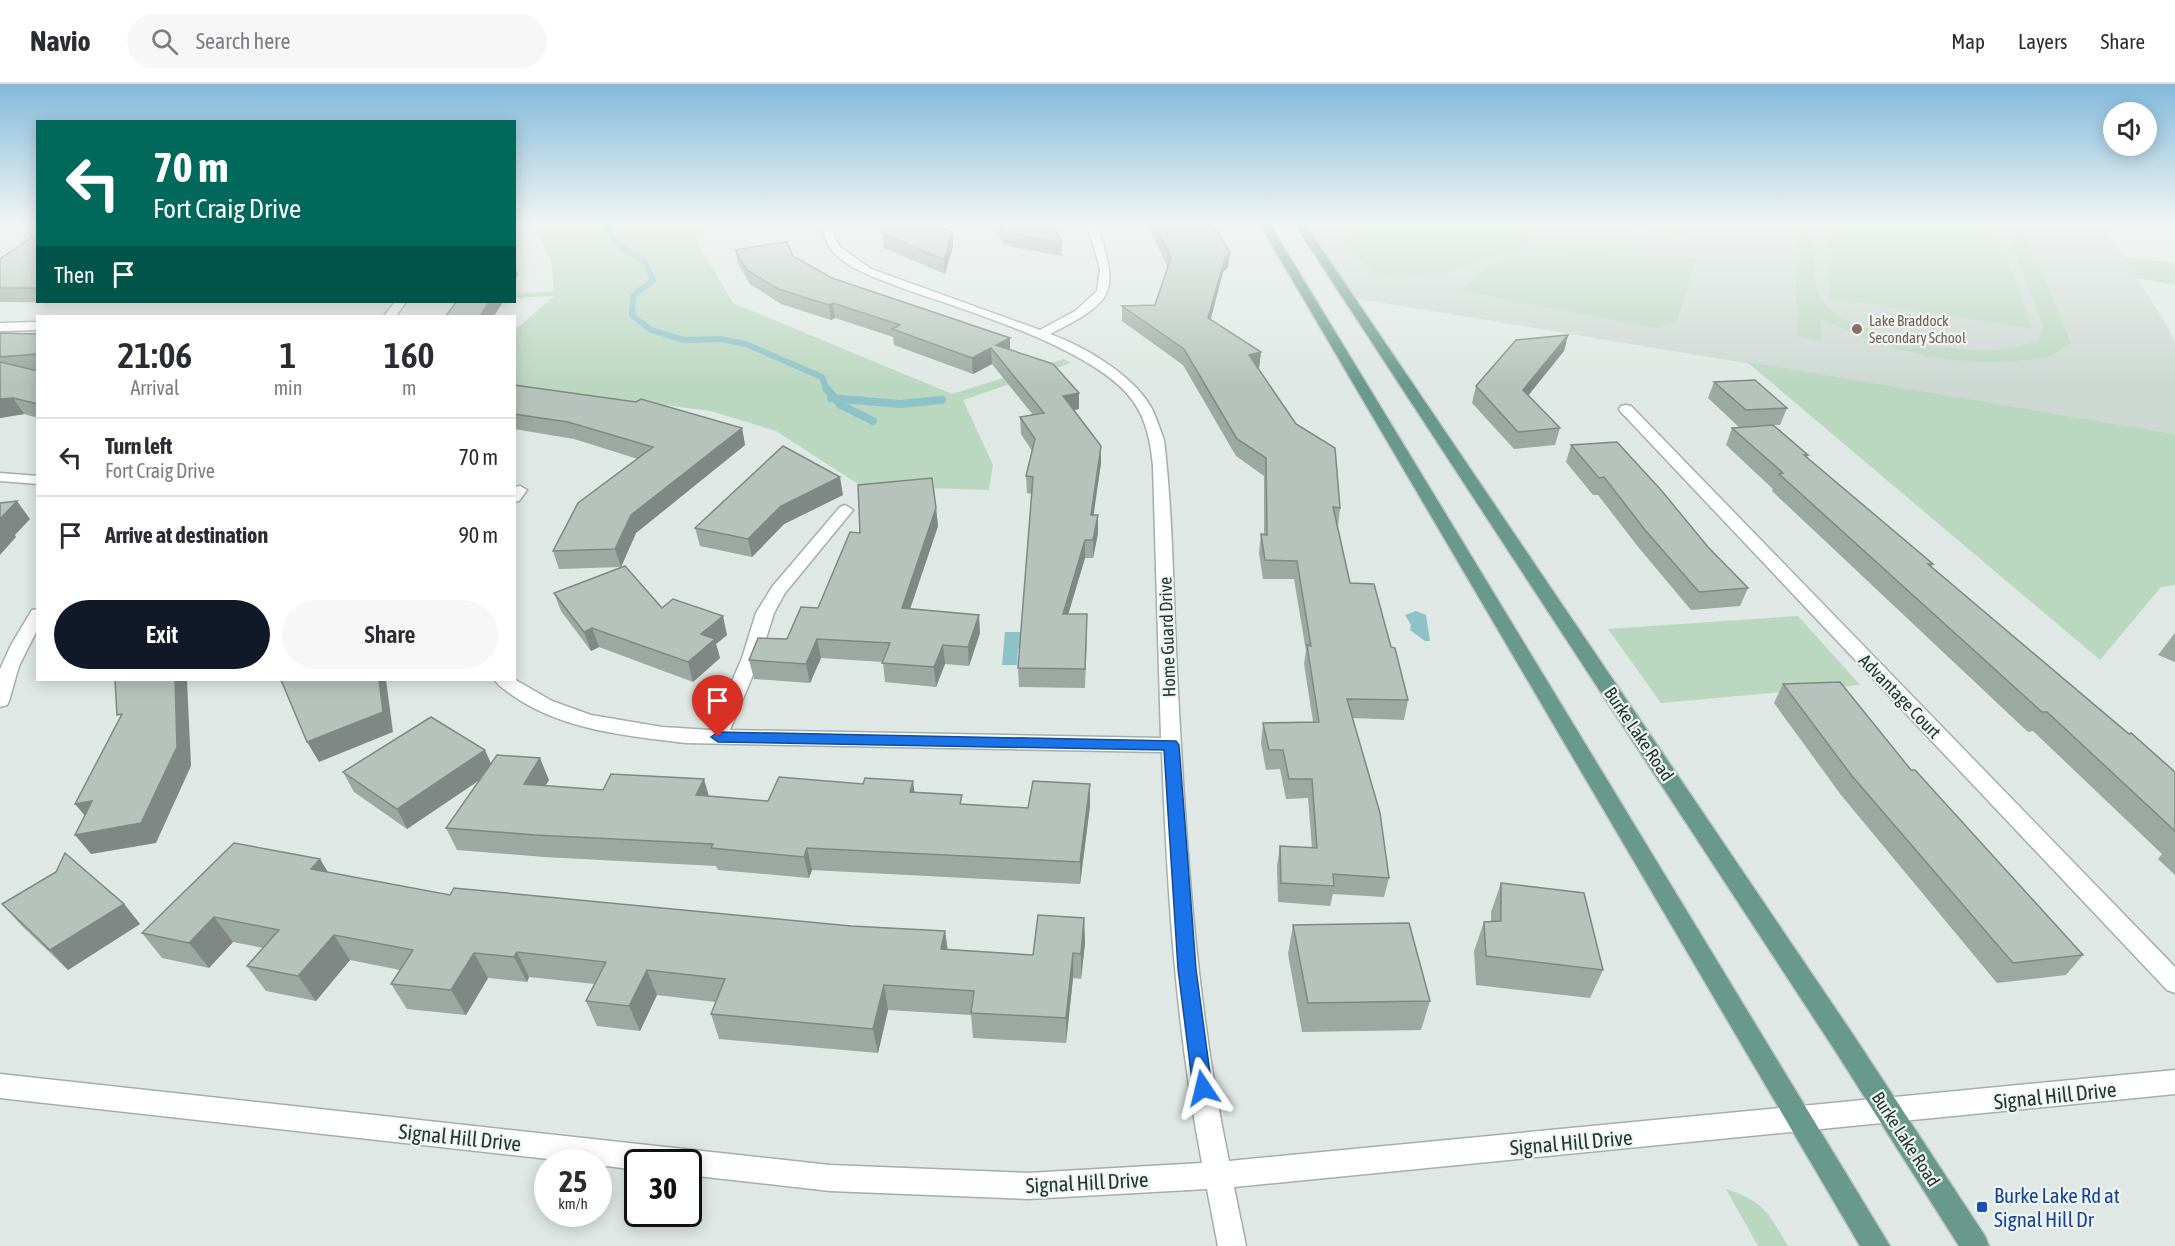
<!DOCTYPE html>
<html lang="en">
<head>
<meta charset="utf-8">
<style>
  :root { --surface:#fff; --page:#f7f7f7; --text:#2b2b33; --muted:#7c7c81; --line:#e1e1e2; --accent:#111827 }
  body { margin:0; font-family:"Asap Condensed",sans-serif; background:var(--page); color:var(--text); height:100vh; display:flex; flex-direction:column; font-size:22px; white-space:nowrap }
  * { box-sizing:border-box; margin:0 }
  p { font-size:20px; color:var(--muted) }
  .icon { flex:none; width:33px; height:33px; fill:none; stroke:currentColor; stroke-width:2; stroke-linecap:round; stroke-linejoin:round }
  .map { position:relative; flex:1; overflow:hidden }
  .side { position:absolute; left:36px; top:231px; width:480px; height:366px; display:flex; flex-direction:column; background:var(--surface); border-radius:0px; box-shadow:0 3px 15px #0003 }
  .side>* { flex:none }
  .top-card { position:absolute; left:36px; top:36px; width:480px; height:183px; border-radius:0px; box-shadow:0 3px 15px #0003; background:#00695c; color:#fff; overflow:hidden }
  .fabs { position:absolute; left:2103px; top:18px; display:grid; gap:12px }
  .fabs a { display:grid; place-items:center; width:54px; height:54px; border-radius:50%; background:var(--surface); box-shadow:0 3px 15px #0003; font-size:30px }
  .speed { position:absolute; left:534px; top:1065px; display:flex; gap:12px; font-size:30px; font-weight:700; text-align:center }
  .speed>* { display:grid; place-content:center; width:78px; height:78px; border-radius:50%; background:var(--surface); box-shadow:0 3px 15px #0003; line-height:1 }
  .speed small { font-size:15px; font-weight:400 }
  .speed .limit { border:3px solid #111; border-radius:9px; background:#fff; color:#111 }
  .pin { position:absolute; display:grid; place-items:center; width:51px; height:51px; color:#fff; margin:-62px -26px; border-radius:50% 50% 50% 0; rotate:-45deg; box-shadow:0 0 6px #0007 }
  .pin .icon { rotate:45deg }
  .me { position:absolute; width:66px; margin:-33px; rotate:350deg; stroke-linejoin:round; filter:drop-shadow(0 0 4px #0008) }
  .turn { display:flex; align-items:center; gap:21px; height:126px; padding:0 18px; font-size:27px }
  .turn .icon { width:78px; height:78px; stroke-width:2.5 }
  .turn b { display:block; font-size:42px; line-height:51px }
  .then { display:flex; align-items:center; height:57px; padding:0 18px; background:#0003; gap:12px; font-size:22px }
  .eta { display:flex; justify-content:space-evenly; align-items:center; height:102px; text-align:center }
  .eta b { font-size:36px; font-weight:600; line-height:42px }
  .cta { display:flex; gap:12px; margin-top:auto; padding:12px 18px }
  .cta a { flex:1; height:69px; border-radius:36px; background:var(--accent); color:#fff; font-size:24px; font-weight:600; line-height:69px; text-align:center }
  .cta a+a { background:var(--page); color:var(--text) }
  ul { padding:0; list-style:none }
  li { display:flex; align-items:center; gap:18px; height:78px; padding:0 18px; border-top:2px solid var(--line) }
  li div { flex:1 }
  li b { display:block; font-size:22px }
  li em { font-style:normal }
  header { display:flex; align-items:center; gap:36px; box-sizing:border-box; height:84px; padding:0 30px; background:var(--surface); border-bottom:2px solid var(--line) }
  header strong { font-size:28px }
  nav { display:flex; gap:33px; margin-inline-start:auto; font-size:21px }
  .search { width:420px; height:54px; background:var(--page); display:flex; align-items:center; gap:15px; box-sizing:border-box; padding:0 21px; border-radius:33px; color:var(--muted); font-size:22px }
  .map>svg:first-child { display:block }
  .built { fill:#cdd8d3 }
  .green { fill:#bad7c0 }
  .water { fill:#8dc2c8 }
  .lines { fill:none; stroke-linecap:round; stroke-linejoin:round }
  .stream-far1 { stroke:#8dc2c8; stroke-width:6 }
  .stream { stroke:#8dc2c8; stroke-width:8 }
  .minor-casing { stroke:#a3afaa; stroke-width:3 }
  .primary-casing { stroke:#bdc3c1; stroke-width:3 }
  .minor { fill:#fff; fill-rule:evenodd }
  .primary { fill:#68998a; fill-rule:evenodd }
  .wall { fill:#9ca8a2 }
  .shaded-wall { fill:#7f8884 }
  .building { fill:#b5c3bc; stroke:#7f8884; stroke-width:1.5 }
  .route { fill:#1a73e8; stroke:#114b97; stroke-width:1.5 }
  .education-dot { fill:#8d6e63; stroke:#eff5f2; stroke-width:2 }
  .transit-dot { fill:#1a4fb4; stroke:#eff5f2; stroke-width:2 }
  .labels { text-anchor:middle; dominant-baseline:central; stroke-width:4.5; stroke-linejoin:round; paint-order:stroke }
  .far-education-label { font-size:15px; fill:#785e54; stroke:#eff5f2; text-anchor:start }
  .street-label { font-size:18px; fill:#223630; stroke:#eff5f2 }
  .near-street-label { font-size:21px; fill:#223630; stroke:#eff5f2 }
  .near-transit-label { font-size:21px; fill:#164399; stroke:#eff5f2; text-anchor:start }
</style>
</head>
<body>
<header>
<strong>Navio</strong>
<div class="search"><svg class="icon" aria-label="search" viewBox="0 0 24 24"><circle cx="10" cy="10" r="6"/><path d="M15 15l6 6"/></svg>Search here</div>
<nav><a>Map</a><a>Layers</a><a>Share</a></nav>
</header>
<div class="map">
<svg width="2175" height="1162" viewBox="0 0 2175 1162">
  <rect width="100%" height="100%" fill="#dfe8e4"/>
  <!-- built -->
  <polygon class="built" points="1302,139 2102,139 2166,240 2175,260 2175,350 1353,214"/>
  <!-- green -->
  <g class="green">
    <polygon points="531,139 704,139 698,159 733,219 952,310 1064,275 1071,279 963,316 993,381 989,406 861,402 776,347 711,327 515,302 514,247 554,212 515,214 515,210 554,207 551,176"/>
    <polygon points="1349,139 1494,139 1534,144 1525,163 1440,190 1378,193 1343,156"/>
    <polygon points="1604,139 1693,139 1691,152"/>
    <path d="M1795 139H1814C1815 154 1813 197 1817 208 1830 248 1952 268 1989 266 2007 265 2022 262 2038 256L2043 242 2004 139H2021L2071 259C2064 263 2058 268 2051 272 2044 275 2033 275 2024 276 1956 285 1880 265 1820 234L1822 257 1797 252Z"/>
    <polygon points="1825,139 1994,139 2033,245 1830,214"/>
    <path d="M1582 165 1622 166 1696 175 1677 238 1656 244 1462 207C1489 169 1539 168 1582 165Z"/>
    <polygon points="2124,173 2175,179 2175,201 2137,194"/>
    <polygon points="1747,278 2175,350 2175,501 2161,503 2100,576"/>
    <polygon points="1798,532 1860,601 1661,619 1608,545"/>
    <path d="M1726 1105C1765 1118 1768 1129 1788 1162H1758Z"/>
  </g>
  <!-- water -->
  <g class="water">
    <polygon points="1416,527 1426,531 1430,557 1425,557 1410,546 1411,541 1405,531"/>
    <polygon points="1005,548 1030,548 1029,565 1018,565 1017,581 1002,581"/>
  </g>
  <g class="lines">
    <!-- stream-far1 -->
    <polyline class="stream-far1" points="605,139 616,159 645,178 653,196 633,212 632,231 651,246 684,256 720,255 746,260 822,293 827,306"/>
    <!-- stream -->
    <g class="stream">
      <polyline points="826,304 841,321 873,337"/>
      <polyline points="831,314 900,320 942,316"/>
    </g>
    <!-- minor casing -->
    <g class="minor-casing">
      <g id="minor">
        <path d="M822 139H832L835 155 840 163 871 185 1040 246 1075 227 1097 207 1100 185 1087 139H1097C1119 209 1117 216 1050 250 1085 263 1134 291 1152 325 1157 335 1160 346 1164 356 1173 432 1173 510 1177 587 1185 750 1195 916 1229 1077L2175 986V1010L1234 1103 1246 1162H1218L1207 1105 1028 1115 830 1107 688 1091V1078H638V1086L598 1081V1078H575L0 1014V990L830 1081 1028 1089 1202 1079C1176 944 1167 805 1162 668L686 659C628 652 561 646 512 611 506 606 499 603 495 596L514 595 552 617 591 631 662 643 711 646 742 574 756 529 772 503 840 423 845 421 853 426 785 509 774 529 760 574 730 646 1161 654 1153 382C1151 362 1148 343 1138 325 1108 267 963 226 902 204 880 195 846 185 831 165 825 157 824 149 822 139Z"/>
        <polygon points="395,218 406,218 396,232 384,232"/>
        <polygon points="38,238 38,246 0,247 0,239"/>
        <polygon points="1626,321 1631,322 2175,883 2175,909 2167,906 1621,328 1619,325 1621,322"/>
        <polygon points="0,389 38,392 38,400 0,397"/>
        <polygon points="520,402 527,406 519,417 514,418 514,403"/>
        <polygon points="38,525 38,544 19,582 9,617 7,621 0,623 0,585 11,561 32,526"/>
      </g>
    </g>
    <!-- primary casing -->
    <g class="primary-casing">
      <g id="primary">
        <polygon points="1259,139 1269,139 1890,1162 1860,1162"/>
        <polygon points="1294,139 1304,139 1854,952 1985,1152 1989,1162 1959,1162 1836,968"/>
      </g>
    </g>
    <!-- minor -->
    <use href="#minor" class="minor"/>
    <!-- primary -->
    <use href="#primary" class="primary"/>
  </g>
  <!-- wall -->
  <g class="wall">
    <polygon points="881,139 952,148 953,162 945,190 884,164"/>
    <polygon points="994,139 1052,139 1062,159 1062,172 1003,161"/>
    <polygon points="1147,139 1205,139 1206,142 1230,169 1228,183 1223,188 1210,236 1261,268 1259,284 1258,285 1340,424 1338,442 1350,499 1391,563 1408,616 1404,636 1353,634 1389,794 1384,813 1333,810 1330,822 1278,818 1277,782 1280,762 1312,764 1308,714 1286,715 1280,685 1266,686 1261,659 1263,639 1313,638 1304,580 1306,567 1294,495 1263,495 1259,469 1261,450 1264,451 1264,392 1236,372 1183,281 1122,237 1122,222 1155,221 1168,184"/>
    <polygon points="38,149 38,218 114,218 114,219 0,218 0,175"/>
    <polygon points="735,166 793,172 832,194 1010,266 1079,309 1079,325 1074,326 1101,362 1101,379 1093,431 1098,449 1093,474 1085,474 1068,530 1087,549 1085,604 1019,603 1018,584 1032,410 1027,409 1026,392 1032,367 1021,350 1020,333 1033,331 992,280 973,290 894,261 893,253 835,234 831,236 781,220 750,200 738,180"/>
    <polygon points="0,249 38,250 38,334 24,330 0,334"/>
    <polygon points="1568,251 1564,267 1528,311 1560,344 1555,361 1514,365 1472,319 1476,302"/>
    <polygon points="1714,298 1787,324 1780,341 1773,341 1808,371 1807,374 1933,480 1931,483 2175,688 2175,791 2158,775 2162,770 2033,647 2028,648 1772,407 1773,405 1726,361 1732,344 1739,343 1708,314"/>
    <polygon points="514,301 742,344 745,361 636,449 621,483 559,485 553,467 638,375 574,355 514,345"/>
    <polygon points="1571,361 1708,463 1748,504 1740,522 1691,526 1639,464 1598,411 1593,411 1566,378"/>
    <polygon points="843,411 784,440 752,473 700,462 695,444"/>
    <polygon points="936,424 938,442 910,525 980,549 969,582 945,580 936,603 885,598 883,578 821,574 810,599 754,595 749,576 787,555 818,524 860,449"/>
    <polygon points="554,509 662,524 727,551 716,560 720,574 693,598 599,563 591,567 561,527"/>
    <polygon points="2175,549 2175,578 2158,571"/>
    <polygon points="1783,600 1911,686 2083,871 2066,891 1997,899 1841,711 1774,619"/>
    <polygon points="491,679 549,696 545,702 603,706 709,712 768,717 915,709 963,721 1028,724 1090,722 1080,800 812,786 809,794 718,786 716,782 544,773 457,766 446,744 480,696 407,745 354,708 343,688"/>
    <polygon points="328,788 450,811 851,842 945,847 948,866 1033,871 1084,834 1085,859 1081,895 1073,894 1066,959 973,954 971,931 888,926 878,969 719,955 711,930 716,918 657,911 640,947 597,942 586,917 595,900 529,893 527,898 488,894 466,931 407,925 391,900 400,886 350,876 316,917 266,907 247,882 263,864 233,858 209,884 162,874 142,849"/>
    <polygon points="1501,799 1603,886 1590,914 1476,901 1474,867 1484,838 1491,838 1491,828"/>
    <polygon points="2,820 124,820 140,840 68,886 20,840"/>
    <polygon points="1293,841 1430,917 1421,946 1302,948 1288,870"/>
  </g>
  <!-- shaded-wall -->
  <g class="shaded-wall">
    <polygon points="952,148 953,162 945,190 944,176"/>
    <polygon points="1230,169 1228,183 1223,188 1207,250 1208,234 1225,174"/>
    <polygon points="514,178 518,191 514,197"/>
    <polygon points="489,218 503,218 494,232 480,232"/>
    <polygon points="833,219 835,234 831,236 829,221"/>
    <polygon points="1568,251 1564,267 1519,323 1523,306"/>
    <polygon points="1010,254 1010,269 996,261"/>
    <polygon points="991,264 992,280 973,290 972,274"/>
    <polygon points="1261,268 1259,284 1248,287 1249,271"/>
    <polygon points="1079,309 1079,325 1063,328 1063,312"/>
    <polygon points="13,314 24,330 0,334 0,315"/>
    <polygon points="742,344 745,361 636,449 621,483 615,465 631,431"/>
    <polygon points="1101,362 1101,379 1091,449 1091,431"/>
    <polygon points="840,393 843,411 784,440 752,473 748,455 781,422"/>
    <polygon points="17,417 30,435 15,451 16,453 0,471 0,435"/>
    <polygon points="936,424 938,442 904,543 902,524"/>
    <polygon points="1098,431 1098,449 1093,474 1093,456"/>
    <polygon points="1085,456 1085,474 1063,548 1063,530"/>
    <polygon points="979,531 980,549 969,582 968,563"/>
    <polygon points="723,532 727,551 716,560 720,574 693,598 688,578 701,550"/>
    <polygon points="592,544 599,563 591,567 584,548"/>
    <polygon points="817,555 821,574 810,599 806,580"/>
    <polygon points="943,561 945,580 936,603 934,583"/>
    <polygon points="175,596 187,596 191,682 156,759 91,770 75,751"/>
    <polygon points="379,596 386,596 393,648 319,678 307,658"/>
    <polygon points="485,666 494,686 407,745 397,725"/>
    <polygon points="540,674 549,696 533,722 524,700"/>
    <polygon points="704,695 710,716 696,711"/>
    <polygon points="913,697 916,719 910,708"/>
    <polygon points="1090,700 1090,722 1080,800 1080,778"/>
    <polygon points="92,717 91,739 75,720"/>
    <polygon points="807,764 812,786 809,794 804,773"/>
    <polygon points="320,775 336,801 311,785"/>
    <polygon points="124,820 140,840 68,886 50,866"/>
    <polygon points="214,833 233,858 209,884 189,859"/>
    <polygon points="1084,834 1085,859 1081,895 1081,870"/>
    <polygon points="945,847 948,872 941,865"/>
    <polygon points="334,851 350,876 316,917 298,892"/>
    <polygon points="517,868 529,893 527,898 514,873"/>
    <polygon points="474,869 488,894 466,931 451,906"/>
    <polygon points="1073,869 1073,894 1066,959 1066,934"/>
    <polygon points="647,886 657,911 640,947 629,922"/>
    <polygon points="884,901 888,926 878,969 873,945"/>
  </g>
  <!-- building -->
  <g class="building">
    <polygon points="881,139 931,139 952,148 944,176 882,149"/>
    <polygon points="999,139 1052,139 1062,159 1002,148"/>
    <polygon points="1154,139 1205,139 1206,142 1213,142 1230,169 1225,174 1208,234 1261,268 1249,271 1296,340 1335,364 1340,424 1333,423 1350,499 1374,500 1391,563 1395,564 1408,616 1347,615 1380,729 1389,794 1333,790 1334,802 1281,799 1280,762 1317,764 1312,695 1289,695 1283,666 1269,666 1263,639 1319,638 1307,561 1311,562 1297,477 1265,476 1261,450 1267,451 1266,374 1237,355 1184,265 1122,222 1155,221 1171,174"/>
    <polygon points="38,149 38,204 0,204 0,175"/>
    <polygon points="787,158 793,172 832,194 1010,254 996,261 1053,280 1079,309 1063,312 1101,362 1091,431 1098,431 1093,456 1085,456 1063,530 1087,530 1085,585 1018,584 1033,393 1026,392 1035,355 1020,333 1044,329 991,264 972,274 892,245 900,241 833,219 829,221 778,205 747,186 735,166"/>
    <polygon points="456,218 489,218 480,232 446,232"/>
    <polygon points="0,249 38,250 38,270 0,273"/>
    <polygon points="1568,251 1523,306 1560,344 1518,348 1476,302 1516,256"/>
    <polygon points="0,278 38,287 38,320 13,314 0,315"/>
    <polygon points="1755,296 1787,324 1746,326 1714,298"/>
    <polygon points="514,301 636,318 641,315 742,344 631,431 615,465 553,467 578,419 653,363 568,338 514,330"/>
    <polygon points="1773,341 1808,371 1804,371 1933,480 1928,480 2129,650 2131,649 2175,688 2175,747 2047,628 2042,628 1779,390 1783,389 1732,344"/>
    <polygon points="1617,358 1661,406 1708,463 1748,504 1699,508 1645,446 1604,393 1599,394 1571,361"/>
    <polygon points="783,362 840,393 781,422 748,455 695,444"/>
    <polygon points="932,394 936,424 902,524 979,531 968,563 943,561 934,583 882,579 890,559 817,555 806,580 749,576 758,554 787,555 801,523 818,524 850,448 860,449 858,401"/>
    <polygon points="17,417 0,435 0,419"/>
    <polygon points="625,482 662,524 673,515 723,532 701,550 715,555 688,578 592,544 584,548 554,509"/>
    <polygon points="115,596 175,596 177,663 141,739 75,751 92,717 75,720 122,630 117,631"/>
    <polygon points="281,596 379,596 383,628 307,658"/>
    <polygon points="1840,598 1911,686 1915,686 2083,871 2013,879 1852,692 1783,600"/>
    <polygon points="431,633 485,666 397,725 343,688"/>
    <polygon points="497,671 540,674 524,700 603,706 611,690 704,695 696,711 768,717 779,693 863,700 865,694 913,697 910,708 962,711 960,720 1028,724 1033,697 1090,700 1080,778 807,764 804,773 711,764 713,760 535,751 446,744"/>
    <polygon points="234,759 320,775 311,785 450,811 454,804 851,842 945,847 941,865 1033,871 1038,831 1084,834 1081,870 1073,869 1066,934 971,929 974,907 884,901 873,945 711,930 725,895 647,886 629,922 586,917 606,878 517,868 514,873 474,869 451,906 391,900 413,866 334,851 298,892 247,882 279,846 214,833 189,859 142,849"/>
    <polygon points="65,769 124,820 50,866 2,820 56,788"/>
    <polygon points="1501,799 1584,809 1603,886 1486,872 1484,838 1501,837"/>
    <polygon points="1409,839 1430,917 1308,919 1293,841"/>
  </g>
  <!-- sky -->
  <linearGradient id="sky" x2="0" y2="1"><stop stop-color="#83badb"/><stop offset="0.46" stop-color="#f1f5f3"/><stop offset="1" stop-color="#f1f5f3" stop-opacity="0"/></linearGradient>
  <rect width="2175" height="302" fill="url(#sky)"/>
  <!-- route -->
  <polygon class="route" points="718,648 1176,657 1179,661 1196,885 1212,1004 1210,1010 1203,1012 1196,1010 1193,1004 1178,885 1164,666 718,658 711,653"/>
  <!-- markers -->
  <circle class="education-dot" cx="1857" cy="245" r="6"/>
  <rect class="transit-dot" x="1976" y="1117" width="12" height="12" rx="3"/>
  <g class="labels">
    <!-- far-education labels -->
    <g class="far-education-label">
      <text x="1869" y="236">Lake Braddock<tspan x="1869" dy="17">Secondary School</tspan></text>
    </g>
    <!-- street labels -->
    <g class="street-label">
      <text transform="translate(1167 553) rotate(-92)">Home Guard Drive</text>
      <text transform="translate(1900 612) rotate(46)">Advantage Court</text>
      <text transform="translate(1639 650) rotate(56)">Burke Lake Road</text>
      <text transform="translate(1906 1055) rotate(57)">Burke Lake Road</text>
    </g>
    <!-- near-street labels -->
    <g class="near-street-label">
      <text transform="translate(2055 1011) rotate(-6)">Signal Hill Drive</text>
      <text transform="translate(460 1053) rotate(6)">Signal Hill Drive</text>
      <text transform="translate(1571 1058) rotate(-5)">Signal Hill Drive</text>
      <text transform="translate(1087 1098) rotate(-3)">Signal Hill Drive</text>
    </g>
    <!-- near-transit labels -->
    <g class="near-transit-label">
      <text x="1994" y="1111">Burke Lake Rd at<tspan x="1994" dy="24">Signal Hill Dr</tspan></text>
    </g>
  </g>
</svg>
<div class="fabs">
<a><svg class="icon" aria-label="sound" viewBox="0 0 24 24"><path d="M4 9h4l5-4v14l-5-4H4zM17 9q2 3 0 6"/></svg></a>
</div>
<div class="speed"><div>25<small>km/h</small></div><div class="limit">30</div></div>
<div class="pin" style="left:718px;top:653px;background:#d93025"><svg class="icon" aria-label="arrive" viewBox="0 0 24 24"><path d="M6 21V4h12l-3 4 3 4H6"/></svg></div>
<svg class="me" style="left:1203px;top:1004px" viewBox="-20 -20 40 40"><path d="M0-17L14 15 0 8-14 15z" fill="#1a73e8" stroke="#fff" stroke-width="4"/></svg>
<div class="top-card">
<div class="turn"><svg class="icon" aria-label="left" viewBox="0 0 24 24"><path d="M17 20v-9H6M10 6l-5 5 5 5"/></svg><div><b>70 m</b>Fort Craig Drive</div></div>
<div class="then">Then<svg class="icon" aria-label="arrive" viewBox="0 0 24 24"><path d="M6 21V4h12l-3 4 3 4H6"/></svg></div>
</div>
<section class="side">
<div class="eta">
<div><b>21:06</b><p>Arrival</p></div>
<div><b>1</b><p>min</p></div>
<div><b>160</b><p>m</p></div>
</div>
<ul>
<li><svg class="icon" aria-label="left" viewBox="0 0 24 24"><path d="M17 20v-9H6M10 6l-5 5 5 5"/></svg><div><b>Turn left</b><p>Fort Craig Drive</p></div><em>70 m</em></li>
<li><svg class="icon" aria-label="arrive" viewBox="0 0 24 24"><path d="M6 21V4h12l-3 4 3 4H6"/></svg><div><b>Arrive at destination</b></div><em>90 m</em></li>
</ul>
<div class="cta"><a>Exit</a><a>Share</a></div>
</section>
</div>
</body>
</html>
